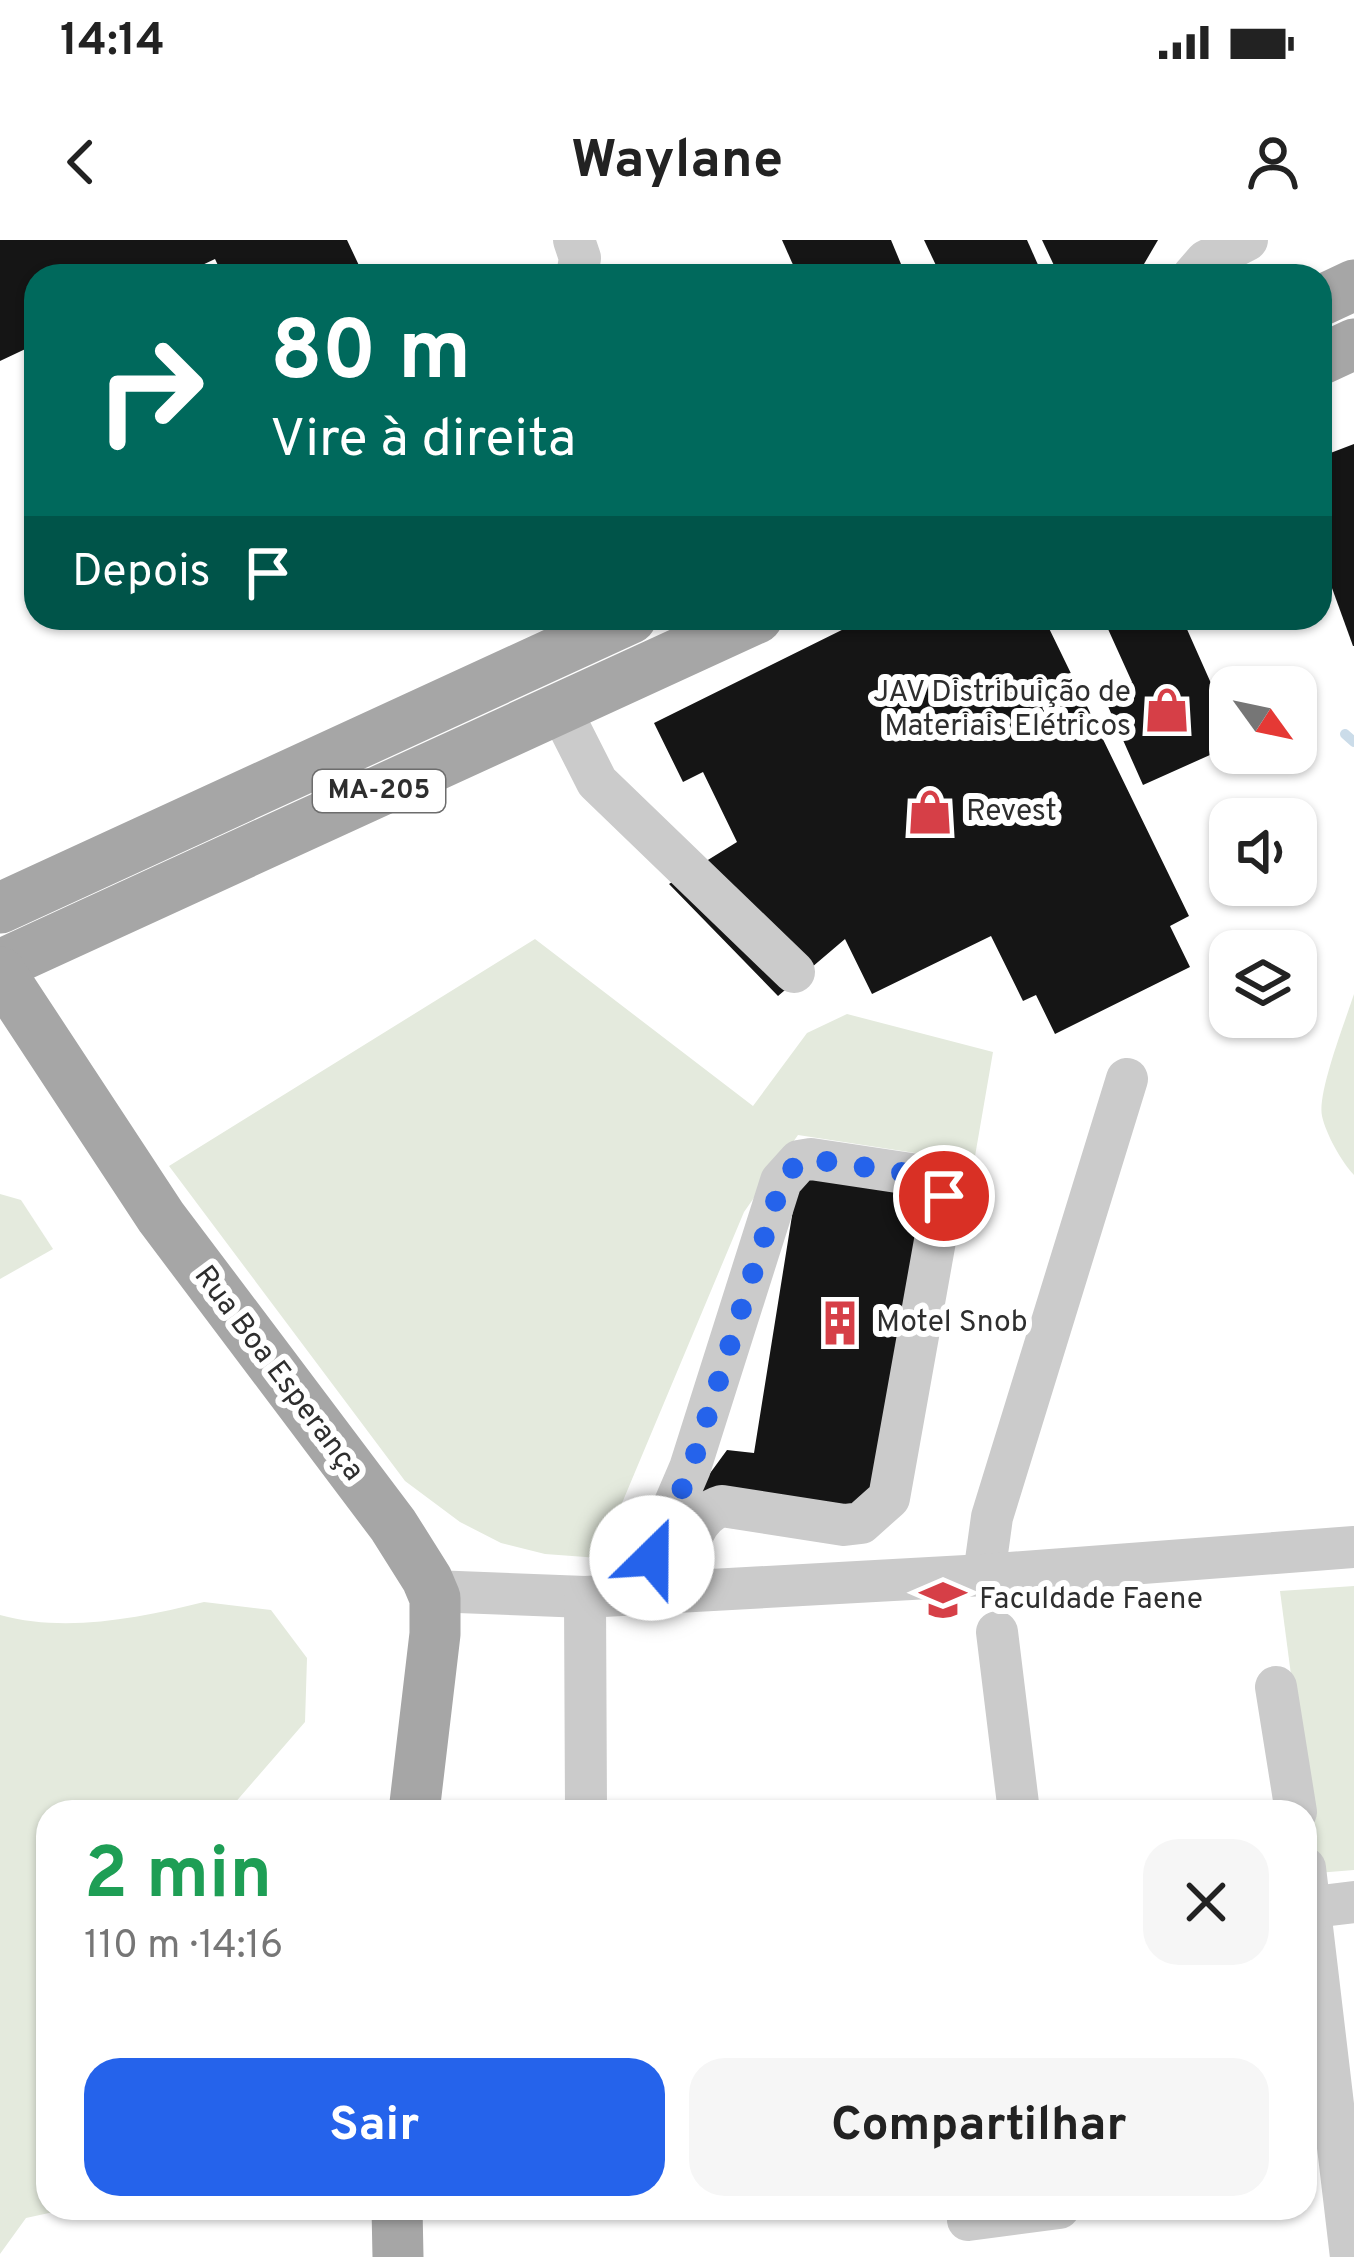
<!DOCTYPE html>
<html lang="pt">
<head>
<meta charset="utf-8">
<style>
  :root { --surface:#fff; --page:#f6f6f6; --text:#222; --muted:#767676; --accent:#2563eb }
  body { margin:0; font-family:Overpass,sans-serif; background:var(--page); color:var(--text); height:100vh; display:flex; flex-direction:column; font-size:45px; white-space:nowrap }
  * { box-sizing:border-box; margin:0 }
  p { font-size:39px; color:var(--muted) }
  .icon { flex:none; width:66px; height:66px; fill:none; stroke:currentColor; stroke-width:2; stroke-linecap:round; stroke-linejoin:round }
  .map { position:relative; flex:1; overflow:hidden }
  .drawer { position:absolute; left:36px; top:1560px; width:1281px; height:420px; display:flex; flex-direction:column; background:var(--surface); border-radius:36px; box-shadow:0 3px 9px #0004 }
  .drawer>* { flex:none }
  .top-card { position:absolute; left:24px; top:24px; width:1308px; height:366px; border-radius:36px; box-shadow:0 3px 9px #0004; background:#00695c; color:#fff; overflow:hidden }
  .needle { width:78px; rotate:123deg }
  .controls { position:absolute; left:1209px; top:426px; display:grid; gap:24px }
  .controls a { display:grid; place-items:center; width:108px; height:108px; border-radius:24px; background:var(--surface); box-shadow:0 3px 9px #0004; font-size:60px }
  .pin { position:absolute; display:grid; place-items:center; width:102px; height:102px; color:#fff; margin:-51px; border:6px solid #fff; border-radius:50%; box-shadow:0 3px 12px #0007 }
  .me { position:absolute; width:132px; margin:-66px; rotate:23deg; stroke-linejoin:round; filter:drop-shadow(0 0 9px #0008) }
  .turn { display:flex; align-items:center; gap:42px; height:252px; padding:0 48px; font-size:54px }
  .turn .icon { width:156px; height:156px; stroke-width:2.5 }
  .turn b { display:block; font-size:84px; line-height:102px }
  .then { display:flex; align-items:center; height:114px; padding:0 48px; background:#0003; gap:24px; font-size:45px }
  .round { display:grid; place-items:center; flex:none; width:126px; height:126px; border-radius:36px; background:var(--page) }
  .summary { display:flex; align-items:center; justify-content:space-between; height:204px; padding:0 48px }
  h1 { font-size:72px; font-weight:700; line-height:90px; color:#1e9e55 }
  .button { display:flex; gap:24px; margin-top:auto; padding:24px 48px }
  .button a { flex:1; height:138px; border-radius:36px; background:var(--accent); color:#fff; font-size:48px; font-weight:700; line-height:138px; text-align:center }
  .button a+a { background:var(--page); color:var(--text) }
  .status { display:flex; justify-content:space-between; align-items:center; height:84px; padding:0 60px; background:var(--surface); direction:ltr }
  .status svg { height:33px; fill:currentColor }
  header { display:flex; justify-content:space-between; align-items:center; height:156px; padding:0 48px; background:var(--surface); font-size:54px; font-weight:700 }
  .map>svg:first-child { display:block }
  .green { fill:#e4eadd }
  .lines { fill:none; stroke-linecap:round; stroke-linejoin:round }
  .stream { stroke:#cbdce9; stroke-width:10 }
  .building { fill:#151515 }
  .minor { stroke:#cbcbcb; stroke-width:42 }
  .major { stroke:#a6a6a6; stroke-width:51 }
  .route { stroke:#2563eb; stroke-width:21; stroke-dasharray:0 37.8 }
  .labels { text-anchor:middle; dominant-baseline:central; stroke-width:12; stroke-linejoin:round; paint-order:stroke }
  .shield { fill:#fff; stroke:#6d6d6d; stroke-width:3 }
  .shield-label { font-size:27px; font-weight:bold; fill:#2e2e2e }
  .poi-label { font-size:30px; fill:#2e2e2e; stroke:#fff; text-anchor:start }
  .street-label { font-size:30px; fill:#2e2e2e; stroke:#fff }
</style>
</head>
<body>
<div class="status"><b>14:14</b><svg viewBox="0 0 49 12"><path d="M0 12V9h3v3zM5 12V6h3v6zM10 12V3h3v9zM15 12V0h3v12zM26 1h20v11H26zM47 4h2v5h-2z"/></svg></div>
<header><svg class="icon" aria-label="back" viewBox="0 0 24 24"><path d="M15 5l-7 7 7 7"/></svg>Waylane<svg class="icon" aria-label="person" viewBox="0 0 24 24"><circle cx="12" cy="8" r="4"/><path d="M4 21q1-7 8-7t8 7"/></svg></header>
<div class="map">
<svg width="1354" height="2017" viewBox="0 0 1354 2017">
  <rect width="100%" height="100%" fill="#fff"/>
  <!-- green -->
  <g class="green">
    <polygon points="535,699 753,866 807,793 847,774 993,812 974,922 798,895 744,972 599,1318 545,1314 501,1303 460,1282 405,1241 169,926"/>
    <path d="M1354 754V935C1341 921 1326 894 1322 876 1317 853 1346 779 1354 754Z"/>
    <polygon points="0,954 21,960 53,1009 0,1039"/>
    <polygon points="1354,1346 1354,1630 1317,1633 1280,1351"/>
    <path d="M204 1362 271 1370 307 1418 305 1482 227 1572H48V1968H72L26 1978 0 2014V1375C66 1393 139 1378 204 1362Z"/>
  </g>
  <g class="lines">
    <!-- stream -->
    <polyline class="stream" points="1345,494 1354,502"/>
  </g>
  <!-- building -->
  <g class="building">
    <polygon points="0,0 347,0 364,36 223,36 215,19 179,36 36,36 36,104 0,121"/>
    <polygon points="782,0 891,0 906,36 798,36"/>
    <polygon points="924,0 1027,0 1043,36 941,36"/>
    <polygon points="1042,0 1158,0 1137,36 1059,36"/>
    <polygon points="1354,204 1354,406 1353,406 1320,315 1320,217"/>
    <polygon points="866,378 1044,378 1189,676 1170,686 1190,727 1055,794 1036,755 1023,761 991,696 872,754 845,699 778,756 669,644 737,602 703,532 683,542 654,483"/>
    <polygon points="1103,378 1182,378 1230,486 1230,506 1143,545 1103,455 1132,442"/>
    <polygon points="815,938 925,957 878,1245 851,1273 705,1258 700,1247 727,1210 754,1213 795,957 805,942"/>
    <rect x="904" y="1968" width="74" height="8"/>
  </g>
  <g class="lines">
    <!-- minor -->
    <g class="minor">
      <polyline points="574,0 580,18 577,36"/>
      <polyline points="1193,36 1206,21 1247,0"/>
      <polyline points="560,469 597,542 794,732"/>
      <polyline points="984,1335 992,1277 1127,839"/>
      <polyline points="432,1351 585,1357 984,1335 1354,1307"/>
      <path d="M636 1354 690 1228 781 941 799 921 811 919 931 937 941 945 943 956 889 1258 861 1283 844 1285 722 1266C688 1276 686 1322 678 1352"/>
      <polyline points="585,1357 586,1572"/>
      <polyline points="997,1392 1019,1572"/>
      <polyline points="1276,1447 1296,1572"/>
      <polyline points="1305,1628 1351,2017"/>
      <polyline points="1305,1668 1354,1662"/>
      <polyline points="968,1980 1059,1968"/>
    </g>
    <!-- major -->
    <g class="major">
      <polyline points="1320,61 1354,45"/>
      <polyline points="1320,120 1354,104"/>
      <polyline points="0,668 631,378"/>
      <polyline points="0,725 757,378"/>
      <polyline points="0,732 161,977 393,1285 427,1339 435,1358 435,1394 414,1572"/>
      <polyline points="397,1968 398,2017"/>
    </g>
  </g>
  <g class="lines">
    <!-- route -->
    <polyline class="route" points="652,1318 691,1228 782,941 799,921 811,919 931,937 941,945 944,956"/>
  </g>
  <!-- icons -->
  <defs>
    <g id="shop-bare" transform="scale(3.6)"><path d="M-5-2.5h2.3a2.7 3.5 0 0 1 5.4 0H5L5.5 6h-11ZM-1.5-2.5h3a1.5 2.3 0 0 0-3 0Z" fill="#d63f47" stroke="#fff" stroke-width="2.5" paint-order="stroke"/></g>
    <g id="building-bare" transform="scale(3.6)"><path d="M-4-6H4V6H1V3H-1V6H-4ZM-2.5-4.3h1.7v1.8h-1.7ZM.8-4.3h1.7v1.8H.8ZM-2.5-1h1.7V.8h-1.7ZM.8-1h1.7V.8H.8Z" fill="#d63f47" stroke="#fff" stroke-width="2.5" paint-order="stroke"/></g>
    <g id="university-bare" transform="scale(3.6)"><path d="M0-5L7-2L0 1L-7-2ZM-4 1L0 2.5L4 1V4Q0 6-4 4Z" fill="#d63f47" stroke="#fff" stroke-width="2.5" paint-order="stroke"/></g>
  </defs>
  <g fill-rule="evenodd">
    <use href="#shop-bare" x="1167" y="470"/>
    <use href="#shop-bare" x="930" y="572"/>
    <use href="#building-bare" x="840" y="1083"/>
    <use href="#university-bare" x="943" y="1360"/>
  </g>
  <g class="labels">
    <!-- shield labels -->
    <rect class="shield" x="313" y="530" width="132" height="42" rx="9"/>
    <g class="shield-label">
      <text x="379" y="551">MA-205</text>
    </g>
    <!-- poi labels -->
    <g class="poi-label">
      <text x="1131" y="453" text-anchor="end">JAV Distribuição de<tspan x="1131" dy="34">Materiais Elétricos</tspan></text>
      <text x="966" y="572">Revest</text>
      <text x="876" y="1083">Motel Snob</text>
      <text x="979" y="1360">Faculdade Faene</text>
    </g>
    <!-- street labels -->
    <g class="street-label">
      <text transform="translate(278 1134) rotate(53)">Rua Boa Esperança</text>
    </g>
  </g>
</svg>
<div class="controls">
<a><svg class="needle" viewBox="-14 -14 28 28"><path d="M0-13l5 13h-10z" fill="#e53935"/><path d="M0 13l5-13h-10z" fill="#767676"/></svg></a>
<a><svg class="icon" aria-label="sound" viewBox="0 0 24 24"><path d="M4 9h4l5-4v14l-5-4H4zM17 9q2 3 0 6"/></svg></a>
<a><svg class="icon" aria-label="layers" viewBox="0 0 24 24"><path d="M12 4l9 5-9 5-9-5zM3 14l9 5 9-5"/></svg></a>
</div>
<div class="pin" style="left:944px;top:956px;background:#d93025"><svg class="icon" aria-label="arrive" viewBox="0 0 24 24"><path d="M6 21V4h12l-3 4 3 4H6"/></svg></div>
<svg class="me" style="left:652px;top:1318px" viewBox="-20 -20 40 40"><circle r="19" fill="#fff"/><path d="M0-13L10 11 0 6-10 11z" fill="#2563eb"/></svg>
<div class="top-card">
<div class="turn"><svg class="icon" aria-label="right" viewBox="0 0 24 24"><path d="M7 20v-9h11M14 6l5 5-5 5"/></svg><div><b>80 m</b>Vire à direita</div></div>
<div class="then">Depois<svg class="icon" aria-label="arrive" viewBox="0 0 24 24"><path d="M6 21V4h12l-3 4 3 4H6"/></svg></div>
</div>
<section class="drawer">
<div class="summary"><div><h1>2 min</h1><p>110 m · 14:16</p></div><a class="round"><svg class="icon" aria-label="close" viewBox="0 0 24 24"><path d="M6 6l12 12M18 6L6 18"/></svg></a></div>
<div class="button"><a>Sair</a><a>Compartilhar</a></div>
</section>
</div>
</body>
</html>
